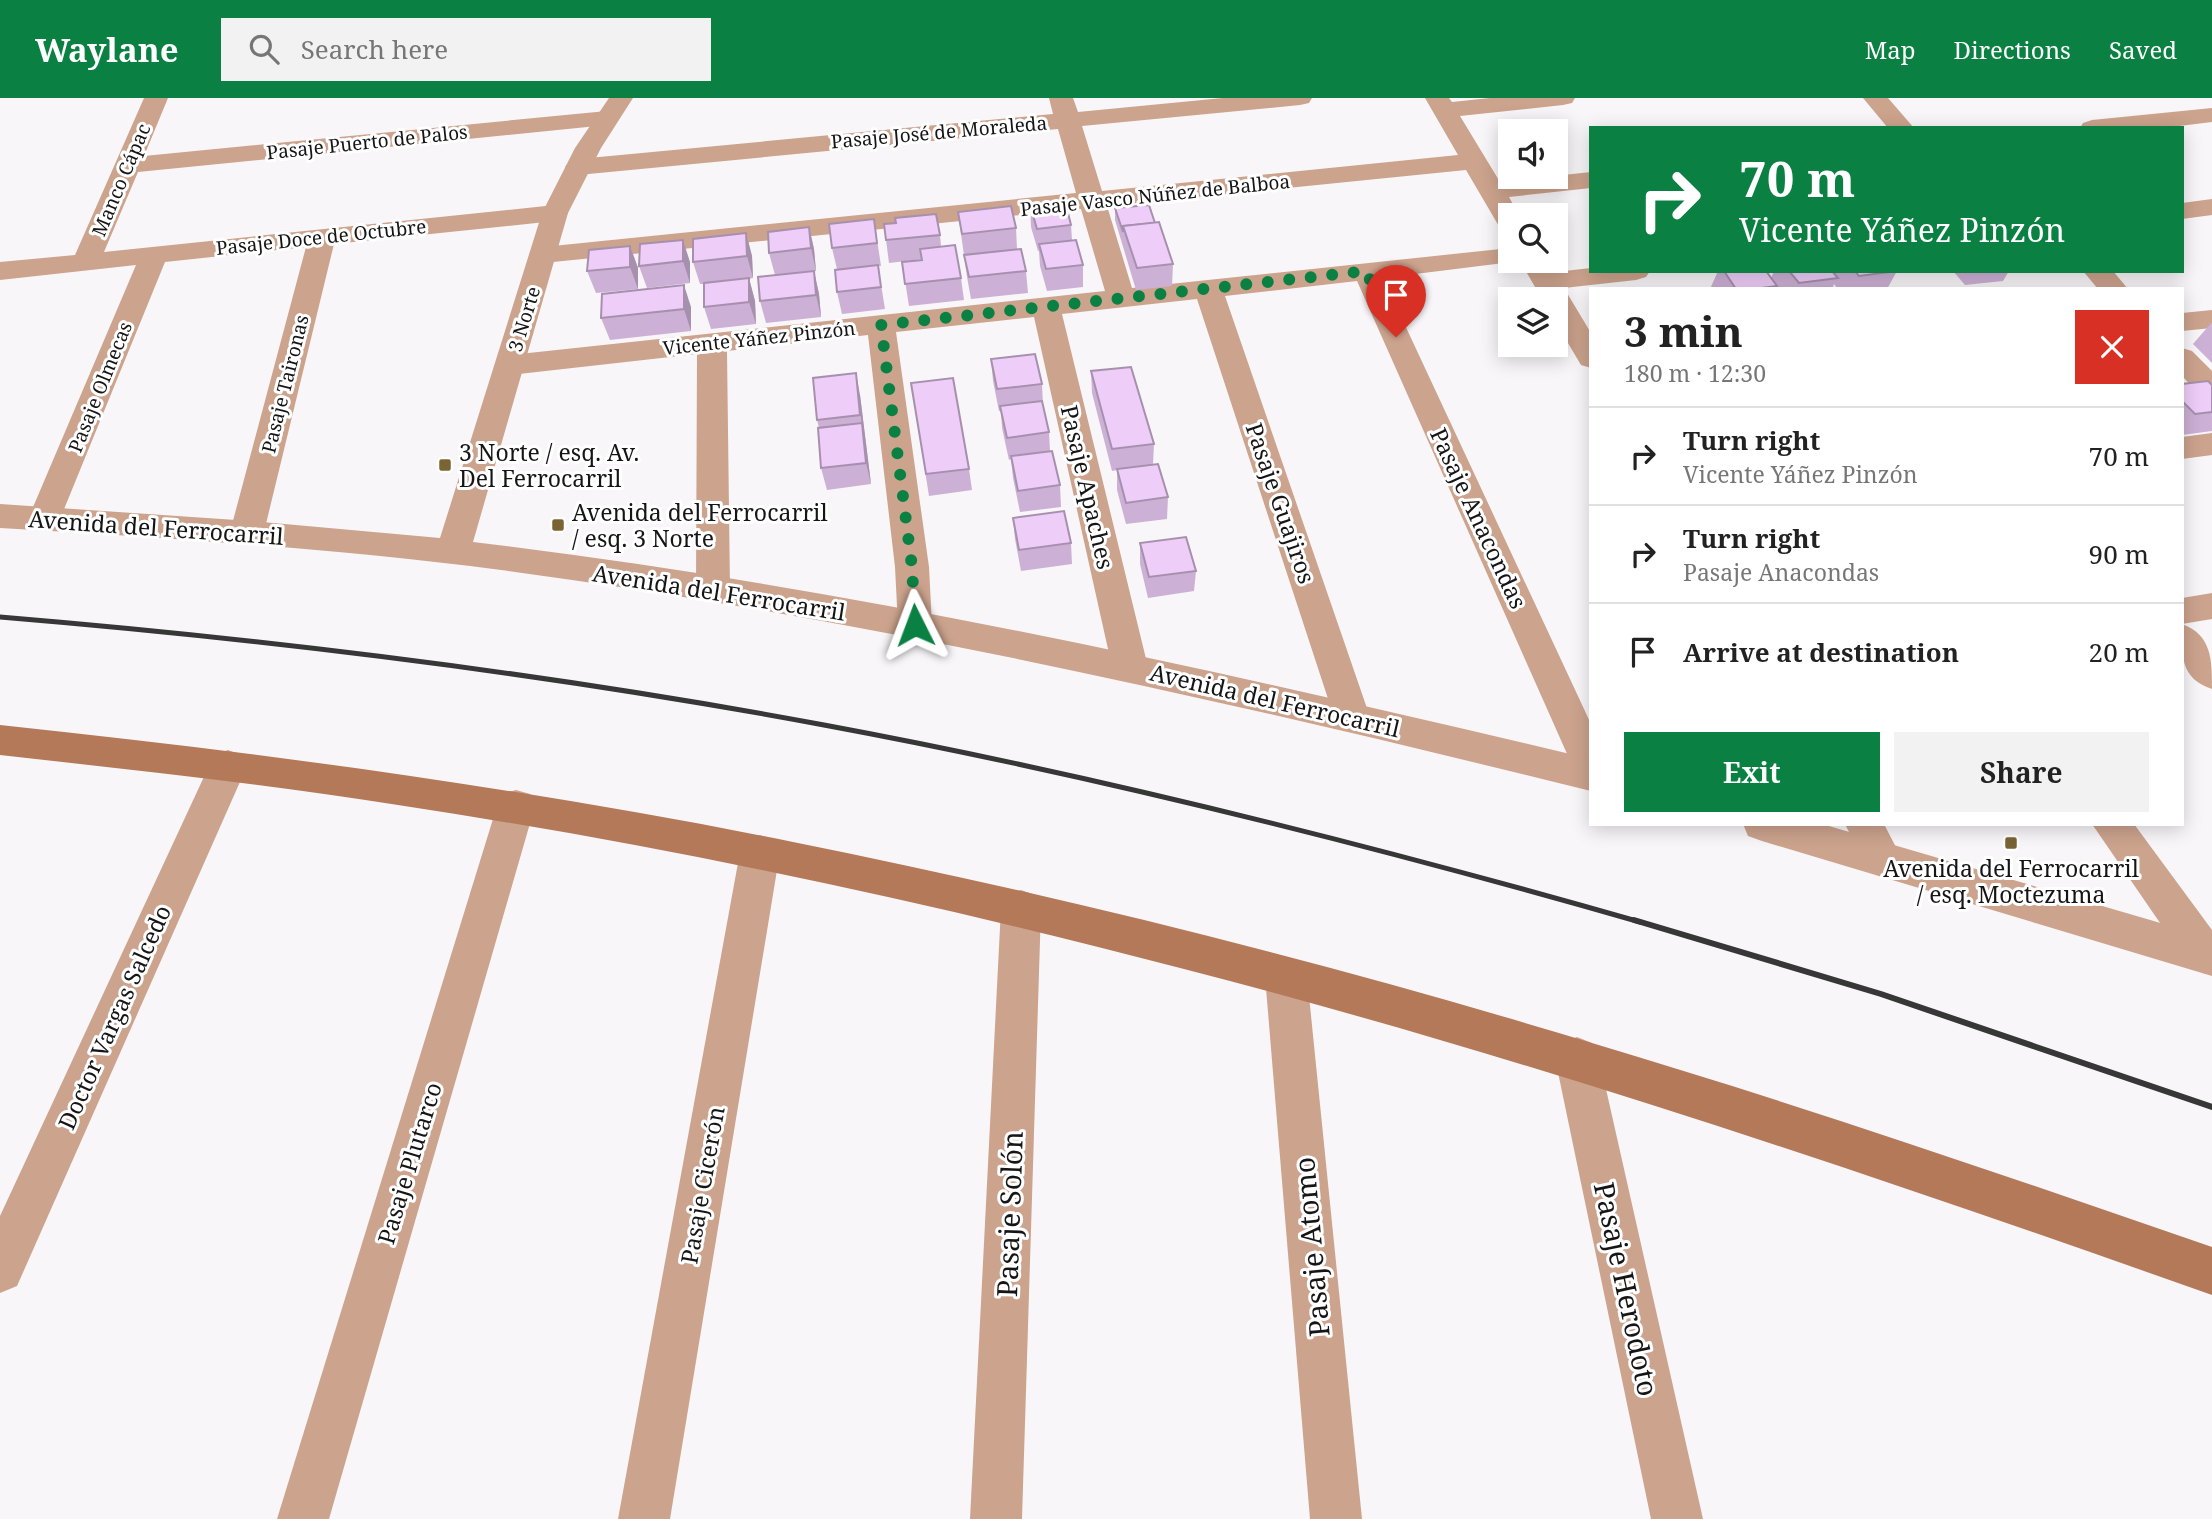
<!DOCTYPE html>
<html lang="en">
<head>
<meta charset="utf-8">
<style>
  :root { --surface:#fff; --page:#f2f2f2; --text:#222; --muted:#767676; --line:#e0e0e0; --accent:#0b8043 }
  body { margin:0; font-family:"Noto Serif",serif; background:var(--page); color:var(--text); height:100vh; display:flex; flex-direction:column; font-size:26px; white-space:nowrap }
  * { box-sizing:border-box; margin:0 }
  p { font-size:23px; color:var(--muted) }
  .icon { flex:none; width:38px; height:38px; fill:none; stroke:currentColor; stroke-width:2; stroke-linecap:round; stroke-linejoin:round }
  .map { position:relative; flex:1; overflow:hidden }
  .drawer { position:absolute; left:1589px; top:189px; width:595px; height:539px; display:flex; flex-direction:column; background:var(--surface); border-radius:0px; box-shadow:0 4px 18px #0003 }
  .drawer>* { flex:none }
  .banner { position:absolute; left:1589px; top:28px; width:595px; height:147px; border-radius:0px; box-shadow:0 4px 18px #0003; background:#0b8043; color:#fff; overflow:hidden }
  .tools { position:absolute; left:1498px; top:21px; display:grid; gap:14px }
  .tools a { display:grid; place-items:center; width:70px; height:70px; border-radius:0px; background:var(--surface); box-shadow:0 4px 18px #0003; font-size:35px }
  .pin { position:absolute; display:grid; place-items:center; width:60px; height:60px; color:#fff; margin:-72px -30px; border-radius:50% 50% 50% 0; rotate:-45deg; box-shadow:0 0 7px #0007 }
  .pin .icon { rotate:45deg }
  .me { position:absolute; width:77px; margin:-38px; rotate:357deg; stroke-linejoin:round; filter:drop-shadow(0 0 5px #0008) }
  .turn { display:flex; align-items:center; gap:24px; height:147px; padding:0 35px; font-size:32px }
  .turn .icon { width:91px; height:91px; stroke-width:2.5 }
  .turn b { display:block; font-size:49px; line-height:60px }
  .round { display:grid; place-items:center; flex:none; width:74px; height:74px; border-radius:0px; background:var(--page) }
  .headline { display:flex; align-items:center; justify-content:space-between; height:119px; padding:0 35px }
  h1 { font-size:42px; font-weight:700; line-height:52px }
  .cta { display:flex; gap:14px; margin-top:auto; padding:14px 35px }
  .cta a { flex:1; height:80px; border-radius:0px; background:var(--accent); color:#fff; font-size:28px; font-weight:700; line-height:80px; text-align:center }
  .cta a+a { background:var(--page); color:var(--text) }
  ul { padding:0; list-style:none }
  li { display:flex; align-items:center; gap:21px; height:98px; padding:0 35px; border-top:2px solid var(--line) }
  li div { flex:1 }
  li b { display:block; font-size:26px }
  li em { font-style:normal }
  header { display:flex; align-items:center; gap:42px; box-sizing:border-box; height:98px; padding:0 35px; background:var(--accent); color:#fff }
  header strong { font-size:33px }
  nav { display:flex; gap:38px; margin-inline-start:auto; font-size:24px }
  .search { width:490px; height:63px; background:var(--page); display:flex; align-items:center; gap:18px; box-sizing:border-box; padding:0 24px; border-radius:0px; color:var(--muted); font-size:26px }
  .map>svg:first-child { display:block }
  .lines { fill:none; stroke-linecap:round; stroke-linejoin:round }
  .minor { fill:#cca38d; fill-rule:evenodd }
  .tertiary { fill:#cca38d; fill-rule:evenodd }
  .secondary { fill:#b47959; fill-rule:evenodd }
  .rail-far1 { stroke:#373737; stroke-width:5 }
  .rail { stroke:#373737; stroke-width:6 }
  .wall { fill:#cdb0d5 }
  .shaded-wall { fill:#a790ae }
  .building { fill:#eecdf8; stroke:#a790ae; stroke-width:2 }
  .route { stroke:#0b8043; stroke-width:12; stroke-dasharray:0 21.6 }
  .poi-dot { fill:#7a6434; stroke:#fff; stroke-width:2.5 }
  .labels { text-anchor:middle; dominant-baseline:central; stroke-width:6; stroke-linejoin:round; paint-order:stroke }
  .far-street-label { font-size:19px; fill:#151515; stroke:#fff }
  .poi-label { font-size:23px; fill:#151515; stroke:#fff; text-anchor:start }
  .street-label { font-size:23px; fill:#151515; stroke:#fff }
  .near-street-label { font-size:28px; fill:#151515; stroke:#fff }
</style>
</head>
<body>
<header>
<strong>Waylane</strong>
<div class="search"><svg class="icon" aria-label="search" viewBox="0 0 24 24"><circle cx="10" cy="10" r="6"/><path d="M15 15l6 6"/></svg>Search here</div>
<nav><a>Map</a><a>Directions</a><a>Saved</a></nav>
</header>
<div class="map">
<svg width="2212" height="1421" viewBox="0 0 2212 1421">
  <rect width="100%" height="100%" fill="#f8f6f8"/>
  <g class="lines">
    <!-- minor -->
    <g class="minor">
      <polygon points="144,0 168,0 144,58 607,13 616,15 619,20 616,25 607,27 138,74 104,154 555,107 564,109 568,115 564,121 555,123 334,146 264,434 259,443 247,446 235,443 230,434 306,149 165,164 60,421 56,429 44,433 32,429 28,421 136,167 0,182 0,164 75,157"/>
      <polygon points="1049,0 1073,0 1078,14 1223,0 1312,0 1309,5 1300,7 1082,28 1102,93 1458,57 1425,0 1449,0 1452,4 1490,0 1575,0 1572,5 1563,7 1460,18 1500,84 1591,74 1591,90 1509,99 1519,117 1510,117 1510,132 1500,130 1466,72 1107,108 1132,190 1510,150 1510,163 1548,163 1555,174 1591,170 1591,173 1650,173 1646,179 1636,182 1564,190 1591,235 1591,270 1581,267 1556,225 1556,201 1542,201 1520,163 1383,180 1591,626 1591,683 1578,678 1572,667 1357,183 1225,198 1370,619 1365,629 1352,634 1339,629 1334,619 1197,201 1062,216 1148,569 1143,579 1130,583 1117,579 1112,569 1034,219 896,234 929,469 932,527 927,536 915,540 903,536 898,527 895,469 868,237 727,253 730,491 725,500 713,504 701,500 696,491 697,256 510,277 499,274 495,267 499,260 510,257 1105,193 1081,111 543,165 533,163 529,157 533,151 543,149 1076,95 1058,31 578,77 569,74 565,69 569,64 578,61 1053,16"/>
      <polygon points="1863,0 1888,0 1914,30 1888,30"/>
      <polygon points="2212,10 2212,24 2163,30 2080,30 2083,25 2092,22"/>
      <polygon points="2212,101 2212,117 2182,121 2182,105"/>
      <polygon points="2083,173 2113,173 2128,191 2098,191"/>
      <polygon points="2212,212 2212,230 2182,233 2182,215"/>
      <polygon points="2182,250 2192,253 2212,273 2212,301 2201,298 2182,278"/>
      <polygon points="2212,335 2212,357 2182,361 2182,339"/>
      <polygon points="2212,495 2212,521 2182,526 2182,500"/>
      <path d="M2182 526C2212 537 2212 562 2212 591 2179 580 2182 556 2182 526Z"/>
      <polygon points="516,692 530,696 535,708 329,1421 277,1421 497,708 502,696"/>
      <polygon points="1845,726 1884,726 1901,759 1895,771 1881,776 1867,771"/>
      <polygon points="2092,726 2134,726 2212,832 2212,874 2206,876 2191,870"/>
      <polygon points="760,737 774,742 780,754 670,1421 618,1421 740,754 746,742"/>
      <polygon points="1021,792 1035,797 1041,810 1022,1421 970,1421 1001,810 1007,797"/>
      <polygon points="1286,859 1301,864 1307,878 1362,1421 1310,1421 1265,878 1271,864"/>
      <polygon points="1577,939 1592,945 1599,960 1703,1421 1651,1421 1555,960 1562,945"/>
    </g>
    <!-- tertiary -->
    <g class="tertiary">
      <path d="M609 0H633L601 50 568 115 473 444C850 489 1222 573 1591 661V693C1231 604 869 521 501 472 335 450 167 440 0 430V406L251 423 440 440 542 115 575 50Z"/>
      <polygon points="228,652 241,657 247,668 17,1188 0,1195 0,1118 209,668 215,657"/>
      <polygon points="1743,726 1822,726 2212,840 2212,878 1762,743 1748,738"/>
    </g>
    <!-- secondary -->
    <path class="secondary" d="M0 627C266 655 530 691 793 744 1062 798 1329 865 1592 945 1800 1007 2007 1078 2212 1149V1197C1873 1077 1532 961 1184 871 925 803 663 747 398 707 266 686 133 672 0 657Z"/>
    <!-- rail-far1 -->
    <path class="rail-far1" d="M0 519C276 542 551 576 824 627 1099 678 1371 747 1640 824"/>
    <!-- rail -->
    <polyline class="rail" points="1634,822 1881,896 2212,1009"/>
  </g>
  <!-- wall -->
  <g class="wall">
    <polygon points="1030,107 1071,127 1072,142 1083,167 1083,189 1047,193 1040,168 1039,153 1038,153 1031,129"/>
    <polygon points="1115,110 1155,125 1173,166 1172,188 1136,192 1115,122"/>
    <polygon points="958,114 1016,130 1017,151 1026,173 1028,195 971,201 967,179"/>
    <polygon points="874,121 881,168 878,168 885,211 842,216 837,194 837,171 832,150"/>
    <polygon points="884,126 940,137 941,148 961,180 964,202 909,208 902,164 922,162 922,161 889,165"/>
    <polygon points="809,129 814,151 816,173 775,177 769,155"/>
    <polygon points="746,135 752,158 753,180 749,181 755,203 756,226 711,231 704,209 704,186 700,186 693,164"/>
    <polygon points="640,146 690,164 690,185 647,190 639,168"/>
    <polygon points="630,148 638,170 638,191 596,195 587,173"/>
    <polygon points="814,173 819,196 821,219 766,225 760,203"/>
    <polygon points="1718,173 1766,173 1771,180 1774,173 1897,173 1887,191 1838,191 1834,186 1832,191 1710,191"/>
    <polygon points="1953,173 2009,173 2003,183 1965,187"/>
    <polygon points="691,209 691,233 610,242 601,220"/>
    <polygon points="2212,224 2212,265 2193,246"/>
    <polygon points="991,261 1042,286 1043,308 1049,334 1050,353 1060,387 1061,409 1020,414 1013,380 1011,361 1009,362 1002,330 1001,313 999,313 993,283"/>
    <polygon points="1091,273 1154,346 1153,366 1168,399 1167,421 1126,426 1117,392 1117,372 1112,373 1092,295"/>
    <polygon points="911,285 969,371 972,392 929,398"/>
    <polygon points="2182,286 2212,287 2212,333 2182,337"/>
    <polygon points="860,297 871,386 827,392 821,370 819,330 817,322"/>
    <polygon points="1013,420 1071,445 1072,466 1021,473 1015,441"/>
    <polygon points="1140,445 1196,473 1194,493 1148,500 1140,466"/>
  </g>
  <!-- shaded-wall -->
  <g class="shaded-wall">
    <polygon points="809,129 814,151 816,173 811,150"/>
    <polygon points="746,135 752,158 753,180 747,158"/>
    <polygon points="683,142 690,164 690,185 683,163"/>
    <polygon points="630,148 638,170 638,191 630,169"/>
    <polygon points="814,173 819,196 821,219 816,197"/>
    <polygon points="749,180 755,203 756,226 749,204"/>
    <polygon points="684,187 691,209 691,233 684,211"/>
    <polygon points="856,275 860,297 871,386 866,365"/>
  </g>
  <!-- building -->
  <g class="building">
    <polygon points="1065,103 1071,127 1037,131 1030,107"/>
    <polygon points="1149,107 1155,125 1123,128 1123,134 1115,110"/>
    <polygon points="1011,108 1016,130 962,136 958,114"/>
    <polygon points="936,116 940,137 886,142 884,126 896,125 895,120"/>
    <polygon points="874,121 877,145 832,150 829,126"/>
    <polygon points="1159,124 1173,166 1137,170 1123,128"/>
    <polygon points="809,129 811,150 769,155 768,134"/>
    <polygon points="746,135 747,158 693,164 693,141"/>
    <polygon points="683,142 683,163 639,168 640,146"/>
    <polygon points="1076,142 1083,167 1046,171 1039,146"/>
    <polygon points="955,147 961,180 905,186 902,164 922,162 920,151"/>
    <polygon points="630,148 630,169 587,173 589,152"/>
    <polygon points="1021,151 1026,173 969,179 964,157"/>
    <polygon points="878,167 881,189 837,194 835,172"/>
    <polygon points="814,173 816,197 760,203 758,179"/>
    <polygon points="1724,173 1766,173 1777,188 1754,191 1736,191"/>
    <polygon points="1789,173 1832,173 1838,180 1799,185"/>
    <polygon points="1855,173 1897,173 1859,178"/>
    <polygon points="749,180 749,204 704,209 704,185"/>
    <polygon points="684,187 684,211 601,220 602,196"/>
    <polygon points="1035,256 1042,286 997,291 991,261"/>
    <polygon points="1131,269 1154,346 1112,351 1091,273"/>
    <polygon points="856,275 860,317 817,322 813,280"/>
    <polygon points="953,280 969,371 926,376 911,285"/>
    <polygon points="2208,283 2212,287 2212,314 2195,316 2182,303 2182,286"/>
    <polygon points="1042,303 1049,334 1007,340 1000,308"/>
    <polygon points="862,325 866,365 821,370 818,330"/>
    <polygon points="1052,353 1060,387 1018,393 1011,358"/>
    <polygon points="1158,366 1168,399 1126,405 1117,371"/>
    <polygon points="1064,413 1071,445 1019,452 1013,420"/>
    <polygon points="1186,439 1196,473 1149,479 1140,445"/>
  </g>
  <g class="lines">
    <!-- route -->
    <polyline class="route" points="915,527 912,469 881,227 1366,173 1396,239"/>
  </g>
  <!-- markers -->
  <g class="poi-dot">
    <rect x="438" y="360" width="14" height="14" rx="3.5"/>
    <rect x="551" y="420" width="14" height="14" rx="3.5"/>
    <rect x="2004" y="738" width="14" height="14" rx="3.5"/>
  </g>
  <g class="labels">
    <!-- far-street labels -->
    <g class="far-street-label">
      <text transform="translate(939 34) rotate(-5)">Pasaje José de Moraleda</text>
      <text transform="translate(367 44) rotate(-6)">Pasaje Puerto de Palos</text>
      <text transform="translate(121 82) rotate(-67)">Manco Cápac</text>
      <text transform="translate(1155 97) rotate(-6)">Pasaje Vasco Núñez de Balboa</text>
      <text transform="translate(321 139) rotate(-6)">Pasaje Doce de Octubre</text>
      <text transform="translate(524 221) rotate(-73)">3 Norte</text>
      <text transform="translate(759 240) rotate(-6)">Vicente Yáñez Pinzón</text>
      <text transform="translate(285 286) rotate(-76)">Pasaje Taironas</text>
      <text transform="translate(100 289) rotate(-68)">Pasaje Olmecas</text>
    </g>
    <!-- poi labels -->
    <g class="poi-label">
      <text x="459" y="354">3 Norte / esq. Av.<tspan x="459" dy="26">Del Ferrocarril</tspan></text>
      <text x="572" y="414">Avenida del Ferrocarril<tspan x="572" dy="26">/ esq. 3 Norte</tspan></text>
      <text x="2011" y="770" text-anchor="middle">Avenida del Ferrocarril<tspan x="2011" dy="26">/ esq. Moctezuma</tspan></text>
    </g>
    <!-- street labels -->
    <g class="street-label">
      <text transform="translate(1088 389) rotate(77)">Pasaje Apaches</text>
      <text transform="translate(1281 405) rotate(71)">Pasaje Guajiros</text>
      <text transform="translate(1479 420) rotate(65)">Pasaje Anacondas</text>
      <text transform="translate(156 429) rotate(4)">Avenida del Ferrocarril</text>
      <text transform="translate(719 494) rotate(9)">Avenida del Ferrocarril</text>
      <text transform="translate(1275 602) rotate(13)">Avenida del Ferrocarril</text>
      <text transform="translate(114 919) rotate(-66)">Doctor Vargas Salcedo</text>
      <text transform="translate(409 1065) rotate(-73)">Pasaje Plutarco</text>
      <text transform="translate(702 1087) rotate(-80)">Pasaje Cicerón</text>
    </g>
    <!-- near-street labels -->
    <g class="near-street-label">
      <text transform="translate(1009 1116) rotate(-88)">Pasaje Solón</text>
      <text transform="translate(1311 1149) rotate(-95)">Pasaje Atomo</text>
      <text transform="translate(1627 1191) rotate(78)">Pasaje Herodoto</text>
    </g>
  </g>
</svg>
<div class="tools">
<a><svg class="icon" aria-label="sound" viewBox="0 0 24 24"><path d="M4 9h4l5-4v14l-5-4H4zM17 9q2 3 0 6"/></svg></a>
<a><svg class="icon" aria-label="search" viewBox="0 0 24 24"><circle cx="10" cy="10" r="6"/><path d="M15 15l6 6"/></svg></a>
<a><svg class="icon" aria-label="layers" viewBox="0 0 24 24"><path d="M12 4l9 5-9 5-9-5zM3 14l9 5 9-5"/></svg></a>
</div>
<div class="pin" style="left:1396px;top:239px;background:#d93025"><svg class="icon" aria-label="arrive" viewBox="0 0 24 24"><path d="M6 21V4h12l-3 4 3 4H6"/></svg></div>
<svg class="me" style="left:915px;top:527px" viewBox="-20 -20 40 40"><path d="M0-17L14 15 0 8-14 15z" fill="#0b8043" stroke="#fff" stroke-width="4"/></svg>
<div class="banner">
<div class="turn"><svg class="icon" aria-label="right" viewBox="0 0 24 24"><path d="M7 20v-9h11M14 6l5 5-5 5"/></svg><div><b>70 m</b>Vicente Yáñez Pinzón</div></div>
</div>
<section class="drawer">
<div class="headline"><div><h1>3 min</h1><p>180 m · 12:30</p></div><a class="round" style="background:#d93025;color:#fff"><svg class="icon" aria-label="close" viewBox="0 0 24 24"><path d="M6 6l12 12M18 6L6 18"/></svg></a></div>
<ul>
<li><svg class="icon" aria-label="right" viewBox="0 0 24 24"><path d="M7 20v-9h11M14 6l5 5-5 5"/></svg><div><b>Turn right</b><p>Vicente Yáñez Pinzón</p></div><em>70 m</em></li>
<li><svg class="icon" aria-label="right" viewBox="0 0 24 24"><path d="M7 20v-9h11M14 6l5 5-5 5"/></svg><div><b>Turn right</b><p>Pasaje Anacondas</p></div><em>90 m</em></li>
<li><svg class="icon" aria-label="arrive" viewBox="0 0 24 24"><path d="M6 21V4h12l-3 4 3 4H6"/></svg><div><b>Arrive at destination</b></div><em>20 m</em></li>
</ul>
<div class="cta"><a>Exit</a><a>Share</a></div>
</section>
</div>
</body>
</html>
